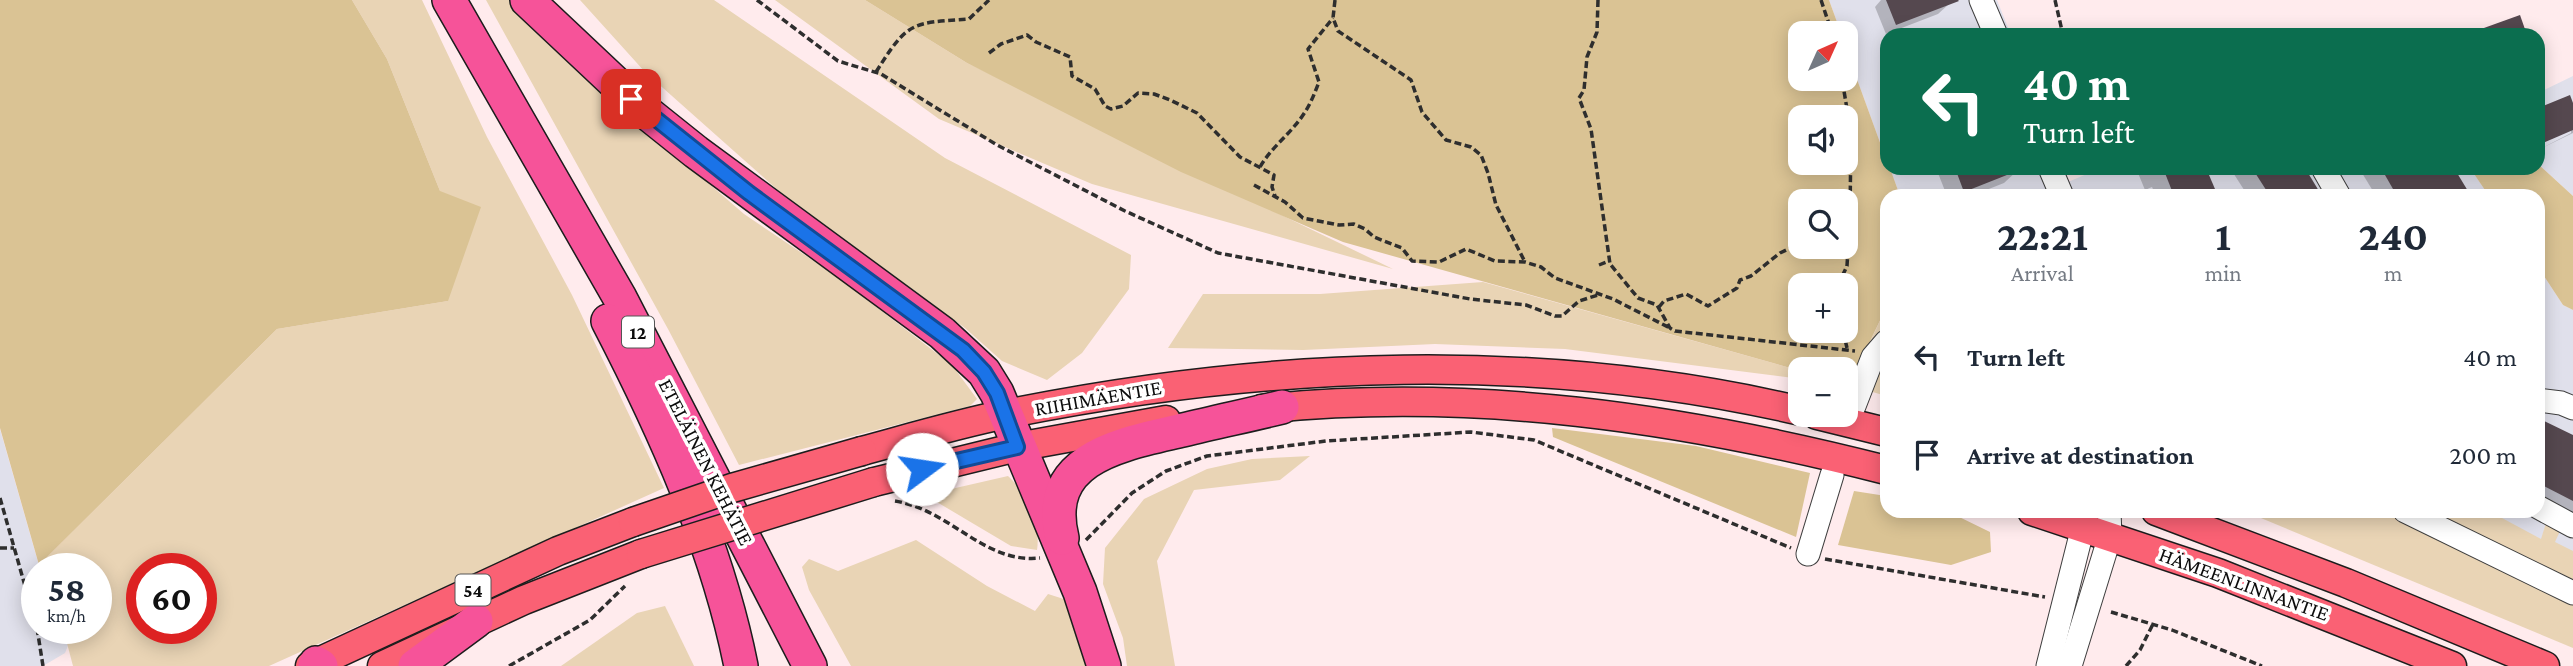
<!DOCTYPE html>
<html lang="en">
<head>
<meta charset="utf-8">
<style>
  :root { --surface:#fff; --page:#f2f2f3; --text:#1f2937; --muted:#747a83 }
  body { margin:0; font-family:"Crimson Pro",serif; background:var(--page); color:var(--text); height:100vh; display:flex; flex-direction:column; font-size:26px; white-space:nowrap }
  * { box-sizing:border-box; margin:0 }
  p { font-size:23px; color:var(--muted) }
  .icon { flex:none; width:38px; height:38px; fill:none; stroke:currentColor; stroke-width:2; stroke-linecap:round; stroke-linejoin:round }
  .map { position:relative; flex:1; overflow:hidden }
  .drawer { position:absolute; left:1880px; top:189px; width:665px; height:329px; display:flex; flex-direction:column; background:var(--surface); border-radius:21px; box-shadow:0 4px 18px #0003 }
  .drawer>* { flex:none }
  .guide { position:absolute; left:1880px; top:28px; width:665px; height:147px; border-radius:21px; box-shadow:0 4px 18px #0003; background:#0b6e4f; color:#fff; overflow:hidden }
  .needle { width:46px; rotate:45deg }
  .buttons { position:absolute; left:1788px; top:21px; display:grid; gap:14px }
  .buttons a { display:grid; place-items:center; width:70px; height:70px; border-radius:14px; background:var(--surface); box-shadow:0 4px 18px #0003; font-size:35px }
  .speed { position:absolute; left:21px; top:553px; display:flex; gap:14px; font-size:35px; font-weight:700; text-align:center }
  .speed>* { display:grid; place-content:center; width:91px; height:91px; border-radius:50%; background:var(--surface); box-shadow:0 4px 18px #0003; line-height:1 }
  .speed small { font-size:18px; font-weight:400 }
  .speed .limit { border:10px solid #d22; background:#fff; color:#111 }
  .pin { position:absolute; display:grid; place-items:center; width:60px; height:60px; color:#fff; margin:-30px; border-radius:14px; box-shadow:0 4px 10px #0006 }
  .me { position:absolute; width:77px; margin:-38px; rotate:76deg; stroke-linejoin:round; filter:drop-shadow(0 0 5px #0008) }
  .turn { display:flex; align-items:center; gap:24px; height:147px; padding:0 28px; font-size:32px }
  .turn .icon { width:91px; height:91px; stroke-width:2.5 }
  .turn b { display:block; font-size:49px; line-height:60px }
  .eta { display:flex; justify-content:space-evenly; align-items:center; height:119px; text-align:center }
  .eta b { font-size:42px; font-weight:700; line-height:49px }
  ul { padding:0; list-style:none }
  li { display:flex; align-items:center; gap:21px; height:98px; padding:0 28px }
  li div { flex:1 }
  li b { display:block; font-size:26px }
  li em { font-style:normal }
  .map>svg:first-child { display:block }
  .industrial { fill:#e0e0eb }
  .green { fill:#e9d4b5; fill-rule:evenodd }
  .forest { fill:#dac394; fill-rule:evenodd }
  .shadow { fill:#0003 }
  .building { fill:#55484f }
  .lines { fill:none; stroke-linecap:round; stroke-linejoin:round }
  .minor-casing { stroke:#3f3f3f; stroke-width:25 }
  .major-casing { stroke:#1d1d1d; stroke-width:31 }
  .highway-casing { stroke:#1d1d1d; stroke-width:36 }
  .path { stroke:#2e2e2e; stroke-width:3.5; stroke-dasharray:7 3.5; stroke-linecap:butt }
  .minor { stroke:#fff; stroke-width:23 }
  .major { stroke:#fa6174; stroke-width:28 }
  .highway { stroke:#f65399; stroke-width:33 }
  .major-bridge-casing { stroke:#1d1d1d; stroke-width:31; stroke-linecap:butt }
  .major-bridge { stroke:#fa6174; stroke-width:28 }
  .route-casing { stroke:#114b97; stroke-width:18 }
  .route { stroke:#1a73e8; stroke-width:12 }
  .labels { text-anchor:middle; dominant-baseline:central; stroke-width:7; stroke-linejoin:round; paint-order:stroke }
  .shield { fill:#fff; stroke:#555; stroke-width:2 }
  .shield-label { font-size:19px; font-weight:bold; fill:#0c0c0c }
  .street-label { font-size:21px; fill:#0c0c0c; stroke:#fff }
</style>
</head>
<body>
<div class="map">
<svg width="2573" height="666" viewBox="0 0 2573 666">
  <rect width="100%" height="100%" fill="#ffebed"/>
  <!-- industrial -->
  <g class="industrial">
    <polygon points="1829,0 1997,0 2011,35 1886,35 1886,159 1846,49 1846,33 1841,33"/>
    <polygon points="2573,76 2573,196 2538,164 2538,93"/>
    <polygon points="1890,168 2062,168 2068,182 2101,168 2470,168 2489,196 1900,196"/>
    <polygon points="2538,267 2563,305 2573,310 2573,584 2425,511 2538,511"/>
    <polygon points="0,429 40,569 37,569 37,628 63,628 69,643 65,653 43,666 0,666"/>
  </g>
  <!-- green -->
  <g class="green">
    <path d="M352 0H422L487 137 572 295 664 488 269 666H73L63 628H96V569H40L39 565 277 329 448 301 440 191 387 59ZM142 569H201V628H142Z"/>
    <polygon points="486,0 514,0 596,86 744,214 836,276 952,365 977,399 970,406 739,465 668,329"/>
    <polygon points="580,0 714,0 945,158 1131,255 1129,289 1082,353 1047,380 1002,361 965,328 779,191 645,72"/>
    <polygon points="775,0 865,0 967,63 1393,269 1092,184 939,119"/>
    <polygon points="1483,282 1801,371 1801,379 1565,349 1435,344 1303,350 1168,348 1203,294 1320,294"/>
    <polygon points="1886,308 1886,396 1846,384 1850,384"/>
    <polygon points="1310,456 1280,480 1194,490 1157,561 1175,666 1127,666 1123,638 1103,584 1105,548 1144,499 1207,469 1252,459"/>
    <path d="M1008 476C1027 493 1041 526 1037 550L1011 546 925 495Z"/>
    <polygon points="2244,511 2386,511 2573,595 2573,648"/>
    <polygon points="2442,511 2489,511 2541,539 2546,523 2561,529 2555,542 2573,551 2573,583 2445,519"/>
    <polygon points="916,540 987,586 1035,611 1048,594 1070,601 1091,666 851,666 809,590 802,567 809,559 838,571"/>
    <polygon points="665,606 694,666 561,666 637,613"/>
  </g>
  <!-- forest -->
  <g class="forest">
    <polygon points="0,0 352,0 387,59 440,191 481,207 448,301 277,329 39,565 0,428"/>
    <path d="M865 0H1829L1841 33H1801V79H1846V49L1886 159V168H1890L1900 196H1886V308L1849 385 1846 384V369L1801 371 1343 242 1181 172 967 63ZM1801 117H1846V163H1801ZM1801 201H1846V247H1801ZM1801 285H1846V331H1801Z"/>
    <polygon points="2538,164 2573,196 2573,310 2563,305 2538,267 2538,196 2489,196 2470,168 2538,168"/>
    <polygon points="1552,428 1696,446 1810,473 1796,537 1553,437"/>
    <polygon points="1854,491 1886,496 1886,511 1947,511 1990,532 1991,552 1951,565 1838,545"/>
  </g>
  <!-- shadow -->
  <g class="shadow">
    <polygon points="1881,0 1947,0 1949,4 1938,14 1886,34 1875,7"/>
    <polygon points="2569,97 2573,107 2573,133 2538,150 2571,133 2571,129 2538,143 2538,110"/>
    <polygon points="1936,168 2017,168 2018,170 2004,183 1971,196 1947,196"/>
    <polygon points="2144,168 2204,168 2216,196 2156,196 2152,187 2145,190 2138,173"/>
    <polygon points="2230,168 2303,168 2320,196 2248,196"/>
    <polygon points="2359,168 2452,168 2469,196 2376,196"/>
    <polygon points="2538,420 2573,437 2573,521 2538,503"/>
  </g>
  <!-- building -->
  <g class="building">
    <polygon points="1886,0 1958,0 1959,1 1896,25"/>
    <polygon points="2520,15 2527,35 2470,35 2470,33"/>
    <polygon points="2570,95 2573,103 2573,130 2538,145 2538,108"/>
    <polygon points="1955,168 2022,168 2022,169 1964,192"/>
    <polygon points="2163,168 2206,168 2218,196 2174,196"/>
    <polygon points="2252,168 2305,168 2322,196 2270,196"/>
    <polygon points="2381,168 2454,168 2471,196 2397,196"/>
    <polygon points="2538,418 2573,435 2573,501 2538,483"/>
  </g>
  <g class="lines">
    <!-- minor casing -->
    <g class="minor-casing">
      <g id="minor">
        <polyline points="1981,0 1996,35"/>
        <polyline points="2050,168 2062,196"/>
        <polyline points="2323,168 2339,196"/>
        <polyline points="2538,400 2561,403 2573,408"/>
        <polyline points="1854,406 1873,357 1886,342"/>
        <polyline points="2538,507 2573,526"/>
        <polyline points="2405,511 2573,593"/>
        <polyline points="1808,554 1832,475"/>
        <polyline points="2048,666 2087,511"/>
        <polyline points="2070,666 2110,536 2109,511"/>
      </g>
    </g>
    <!-- major casing -->
    <g class="major-casing">
      <g id="major">
        <path d="M1262 409C1474 387 1682 418 1886 470"/>
        <polyline points="1817,415 1886,432"/>
        <path d="M862 451C910 438 957 424 1006 414 1267 361 1540 350 1801 411"/>
        <polyline points="874,482 1017,447 1166,420"/>
        <polyline points="2032,511 2218,573 2452,666"/>
        <polyline points="2156,511 2346,583 2545,666"/>
        <polyline points="310,666 558,551 633,522"/>
        <polyline points="382,666 524,600 641,554"/>
      </g>
    </g>
    <!-- highway casing -->
    <g class="highway-casing">
      <g id="highway">
        <polyline points="449,0 620,298 810,666"/>
        <polyline points="527,0 646,112 696,152 942,333 984,372 997,393 1080,592 1104,666"/>
        <path d="M608 321C664 429 717 546 741 666"/>
        <path d="M1062 538C1042 456 1124 444 1183 430 1216 422 1249 415 1282 407"/>
        <polyline points="315,666 316,663 321,666"/>
        <polyline points="415,666 476,621"/>
      </g>
    </g>
    <!-- path -->
    <g class="path">
      <polyline points="757,0 838,61 881,74 997,145 1125,211 1218,253 1470,299 1526,305 1555,316 1562,316 1579,301 1598,295"/>
      <polyline points="1335,0 1333,18 1338,31 1411,80 1422,112 1446,140 1471,147 1481,155 1488,173 1496,205 1525,262"/>
      <polyline points="1598,0 1597,32 1587,57 1584,90 1579,98 1591,129 1610,264 1638,298 1657,305 1670,328 1675,331 1855,351"/>
      <polyline points="1821,0 1832,33"/>
      <polyline points="2055,0 2063,35"/>
      <polyline points="989,53 1001,44 1027,35 1036,42 1070,57 1072,76 1095,89 1105,106 1111,109 1123,106 1138,93 1154,94 1170,100 1197,113 1240,157 1274,175 1272,187 1275,196"/>
      <path d="M876 72C908 21 911 23 969 19L989 0"/>
      <path d="M1260 167C1272 146 1292 133 1305 112 1311 103 1315 92 1319 82L1308 49 1333 18"/>
      <polyline points="1254,185 1285,202 1303,218 1339,225 1354,224 1365,229 1374,237 1402,248 1412,261 1439,262 1466,249 1495,261 1525,262 1541,267 1555,278 1613,299 1670,328"/>
      <polyline points="1812,247 1822,247"/>
      <polyline points="1599,265 1609,261"/>
      <polyline points="1838,285 1847,266 1850,215 1851,133 1842,79"/>
      <polyline points="1659,307 1664,301 1686,294 1708,306 1737,288 1740,280 1751,276 1780,253 1801,243"/>
      <polyline points="1843,331 1847,348"/>
      <polyline points="0,498 37,628"/>
      <path d="M895 501C951 510 984 564 1040 558"/>
      <polyline points="1086,540 1132,493 1166,471 1207,456 1326,441 1471,432 1534,440 1791,548"/>
      <polyline points="0,548 14,548"/>
      <polyline points="1825,559 2045,597"/>
      <polyline points="2111,612 2172,630 2262,666"/>
      <polyline points="37,628 43,666"/>
      <polyline points="509,666 590,620 625,586"/>
      <polyline points="2126,666 2140,650 2153,624"/>
    </g>
    <!-- minor -->
    <use href="#minor" class="minor"/>
    <!-- major -->
    <use href="#major" class="major"/>
    <!-- highway -->
    <use href="#highway" class="highway"/>
    <!-- major-bridge casing -->
    <g class="major-bridge-casing">
      <g id="major-bridge">
        <polyline points="633,522 732,488 862,451"/>
        <polyline points="641,554 874,482"/>
      </g>
    </g>
    <!-- major-bridge -->
    <use href="#major-bridge" class="major-bridge"/>
  </g>
  <g class="lines">
    <!-- route casing -->
    <g class="route-casing">
      <polyline id="route" points="631,99 749,193 963,350 984,372 997,393 1017,447 922,469"/>
    </g>
    <!-- route -->
    <use href="#route" class="route"/>
  </g>
  <g class="labels">
    <!-- shield labels -->
    <g class="shield">
      <rect x="622" y="316.5" width="32" height="31" rx="5"/>
      <rect x="455.5" y="574.5" width="35" height="31" rx="5"/>
    </g>
    <g class="shield-label">
      <text x="638" y="332">12</text>
      <text x="473" y="590">54</text>
    </g>
    <!-- street labels -->
    <g class="street-label">
      <text transform="translate(1098 398) rotate(-10)">RIIHIMÄENTIE</text>
      <text transform="translate(706 462) rotate(63)">ETELÄINEN KEHÄTIE</text>
      <text transform="translate(2244 584) rotate(20)">HÄMEENLINNANTIE</text>
    </g>
  </g>
</svg>
<div class="buttons">
<a><svg class="needle" viewBox="-14 -14 28 28"><path d="M0-13l5 13h-10z" fill="#e53935"/><path d="M0 13l5-13h-10z" fill="#747a83"/></svg></a>
<a><svg class="icon" aria-label="sound" viewBox="0 0 24 24"><path d="M4 9h4l5-4v14l-5-4H4zM17 9q2 3 0 6"/></svg></a>
<a><svg class="icon" aria-label="search" viewBox="0 0 24 24"><circle cx="10" cy="10" r="6"/><path d="M15 15l6 6"/></svg></a>
<a>+</a>
<a>−</a>
</div>
<div class="speed"><div>58<small>km/h</small></div><div class="limit">60</div></div>
<div class="pin" style="left:631px;top:99px;background:#d93025"><svg class="icon" aria-label="arrive" viewBox="0 0 24 24"><path d="M6 21V4h12l-3 4 3 4H6"/></svg></div>
<svg class="me" style="left:922px;top:469px" viewBox="-20 -20 40 40"><circle r="19" fill="#fff"/><path d="M0-13L10 11 0 6-10 11z" fill="#1a73e8"/></svg>
<div class="guide">
<div class="turn"><svg class="icon" aria-label="left" viewBox="0 0 24 24"><path d="M17 20v-9H6M10 6l-5 5 5 5"/></svg><div><b>40 m</b>Turn left</div></div>
</div>
<section class="drawer">
<div class="eta">
<div><b>22:21</b><p>Arrival</p></div>
<div><b>1</b><p>min</p></div>
<div><b>240</b><p>m</p></div>
</div>
<ul>
<li><svg class="icon" aria-label="left" viewBox="0 0 24 24"><path d="M17 20v-9H6M10 6l-5 5 5 5"/></svg><div><b>Turn left</b></div><em>40 m</em></li>
<li><svg class="icon" aria-label="arrive" viewBox="0 0 24 24"><path d="M6 21V4h12l-3 4 3 4H6"/></svg><div><b>Arrive at destination</b></div><em>200 m</em></li>
</ul>
</section>
</div>
</body>
</html>
